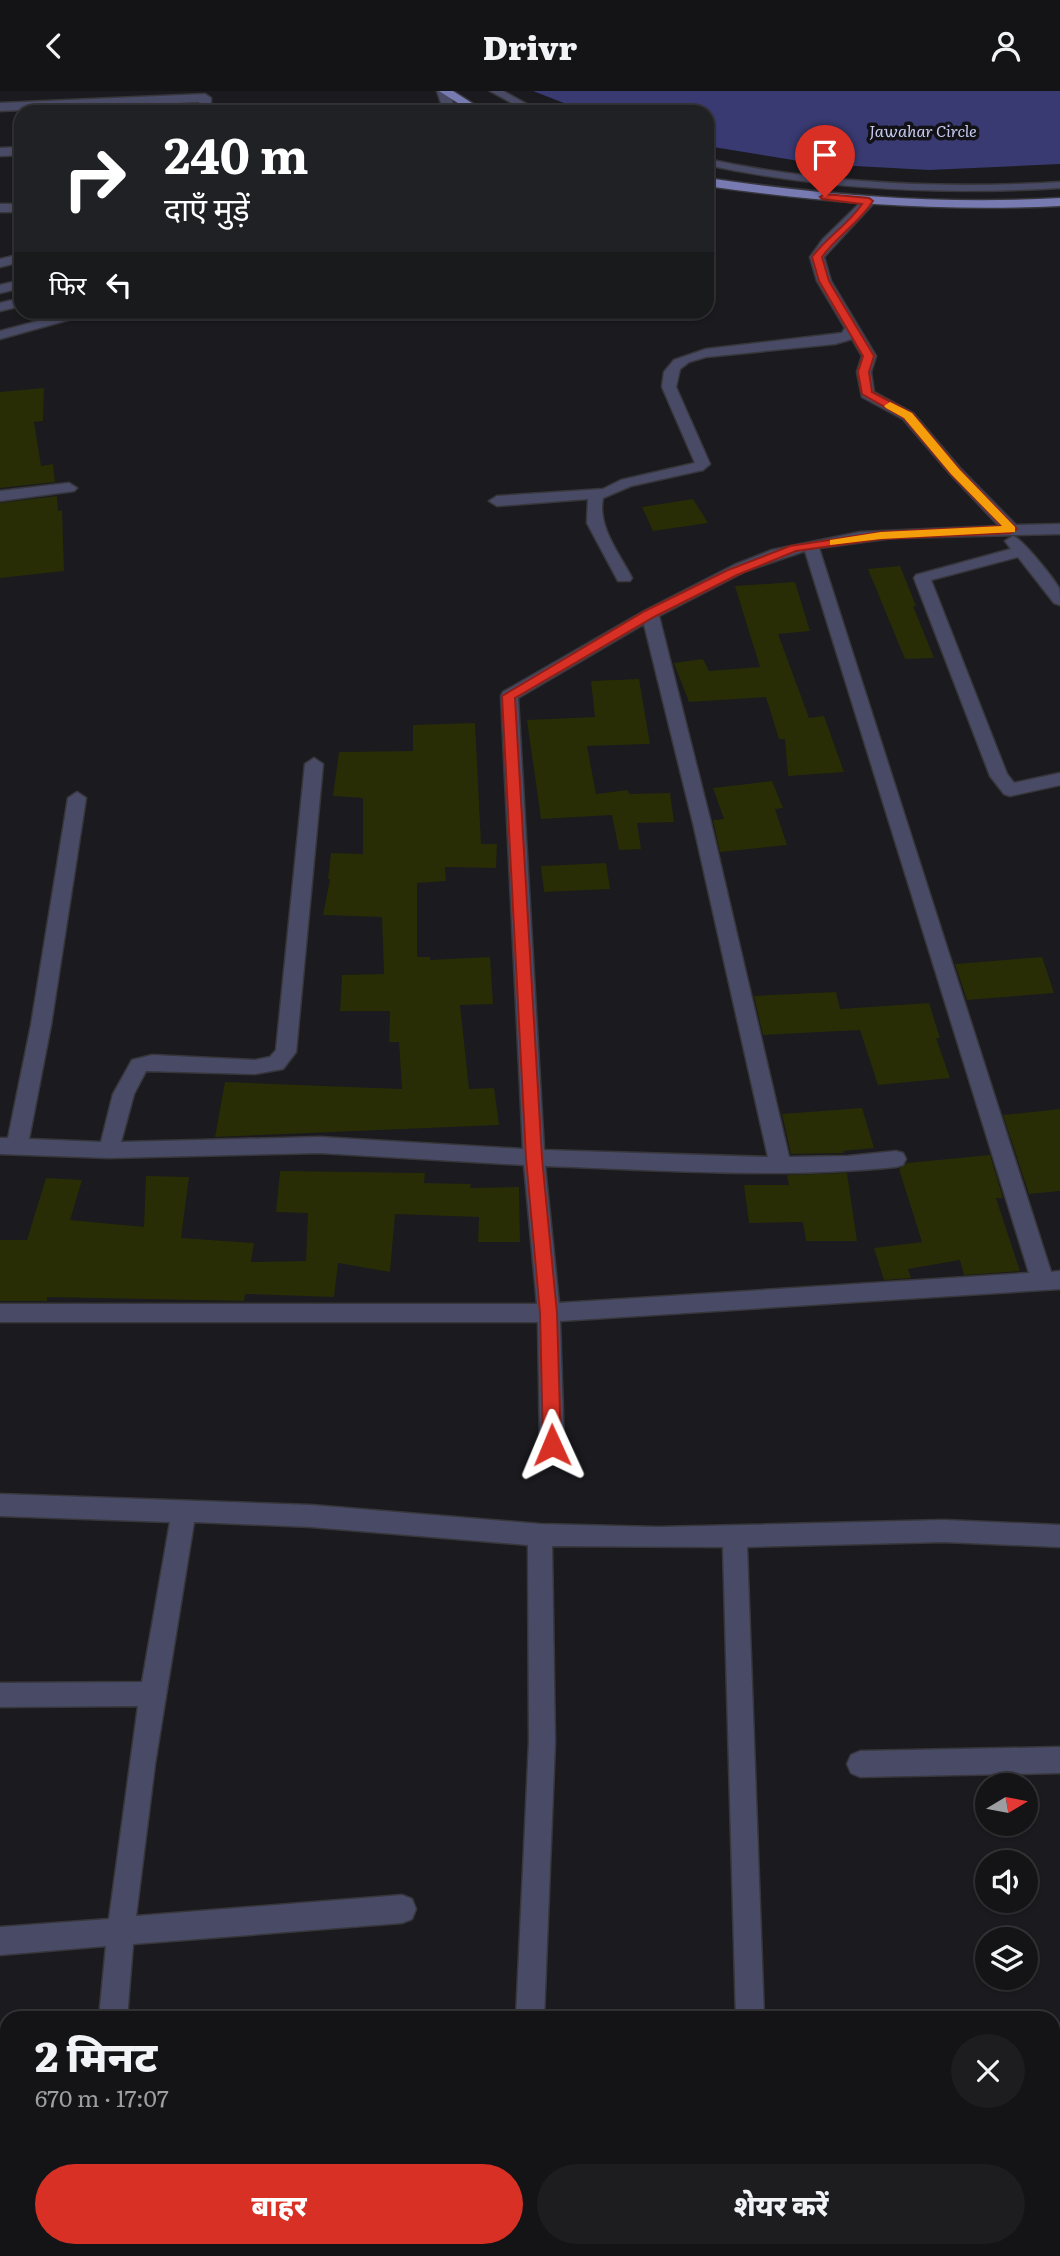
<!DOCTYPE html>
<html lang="hi">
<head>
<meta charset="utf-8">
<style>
  :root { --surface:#141417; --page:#1d1d20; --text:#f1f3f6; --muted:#9d9ea1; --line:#333336; --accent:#d93025 }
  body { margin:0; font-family:Literata,"Noto Sans Devanagari",serif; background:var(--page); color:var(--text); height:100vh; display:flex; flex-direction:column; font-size:26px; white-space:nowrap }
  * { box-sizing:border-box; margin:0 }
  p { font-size:23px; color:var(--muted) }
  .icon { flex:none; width:38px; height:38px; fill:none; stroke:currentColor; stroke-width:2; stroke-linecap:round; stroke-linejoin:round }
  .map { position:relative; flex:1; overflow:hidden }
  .panel { position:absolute; left:0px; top:1920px; width:1060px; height:247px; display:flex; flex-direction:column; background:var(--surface); border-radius:21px 21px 0 0; box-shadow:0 2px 5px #0004,0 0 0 2px var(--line) }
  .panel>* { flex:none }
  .guide { position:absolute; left:14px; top:14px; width:700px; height:214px; border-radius:21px; box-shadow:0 2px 5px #0004,0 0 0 2px var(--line); background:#202124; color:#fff; overflow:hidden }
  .needle { width:46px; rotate:80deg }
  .fabs { position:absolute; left:975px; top:1682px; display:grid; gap:14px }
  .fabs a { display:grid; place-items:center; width:63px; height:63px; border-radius:50%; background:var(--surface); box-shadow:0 2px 5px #0004,0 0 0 2px var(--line); font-size:35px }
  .pin { position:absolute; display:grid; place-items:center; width:60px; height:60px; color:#fff; margin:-72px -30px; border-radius:50% 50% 50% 0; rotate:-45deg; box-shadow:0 0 7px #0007 }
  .pin .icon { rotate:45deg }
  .me { position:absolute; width:77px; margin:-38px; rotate:359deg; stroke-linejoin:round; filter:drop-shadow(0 0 5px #0008) }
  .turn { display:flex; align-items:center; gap:24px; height:147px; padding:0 35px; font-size:32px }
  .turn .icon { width:91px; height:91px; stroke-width:2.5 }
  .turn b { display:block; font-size:49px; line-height:60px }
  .then { display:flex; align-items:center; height:66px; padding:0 35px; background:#0003; gap:14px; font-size:26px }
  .round { display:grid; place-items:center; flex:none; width:74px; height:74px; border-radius:37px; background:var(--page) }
  .headline { display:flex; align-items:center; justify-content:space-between; height:119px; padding:0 35px }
  h1 { font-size:42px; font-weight:800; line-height:52px }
  .button { display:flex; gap:14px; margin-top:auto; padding:14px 35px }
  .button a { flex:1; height:80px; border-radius:42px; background:var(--accent); color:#fff; font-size:28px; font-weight:800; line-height:80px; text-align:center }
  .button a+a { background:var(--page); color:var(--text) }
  header { display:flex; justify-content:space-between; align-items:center; height:91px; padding:0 35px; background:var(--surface); font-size:32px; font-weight:800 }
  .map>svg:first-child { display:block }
  .green { fill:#393a71 }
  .building { fill:#282d06 }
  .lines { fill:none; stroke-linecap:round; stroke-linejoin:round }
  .service-casing { stroke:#36363b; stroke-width:3 }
  .minor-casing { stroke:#36363b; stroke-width:3 }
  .tertiary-casing { stroke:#36363b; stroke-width:3 }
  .primary-casing { stroke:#36363b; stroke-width:3 }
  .service { fill:#494b66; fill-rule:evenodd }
  .minor { fill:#494b66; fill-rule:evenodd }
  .tertiary { fill:#494b66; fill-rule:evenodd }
  .primary { fill:#777bb2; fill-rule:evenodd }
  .route { fill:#d93025; stroke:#8d1f18; stroke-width:2 }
  .slow { fill:#f59e0b }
  .labels { text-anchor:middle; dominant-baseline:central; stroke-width:7; stroke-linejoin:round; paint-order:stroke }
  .far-park-label { font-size:16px; font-style:italic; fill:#c7cbf0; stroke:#111116 }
</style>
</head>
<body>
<header><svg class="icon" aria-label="back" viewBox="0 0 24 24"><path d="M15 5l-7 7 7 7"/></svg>Drivr<svg class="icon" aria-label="person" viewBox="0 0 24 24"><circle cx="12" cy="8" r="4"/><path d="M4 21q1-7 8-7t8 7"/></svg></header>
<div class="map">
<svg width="1060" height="2165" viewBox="0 0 1060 2165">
  <rect width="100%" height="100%" fill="#1a1a1f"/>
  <!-- green -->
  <polygon class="green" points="533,0 1060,0 1060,73 929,79 818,73 707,55 707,21 587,21"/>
  <!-- building -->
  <g class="building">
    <polygon points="44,297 43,330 34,331 41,375 53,373 55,391 0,397 0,301"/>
    <polygon points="57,405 58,420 62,419 64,480 0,487 0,412"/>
    <polygon points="693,408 708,432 653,440 642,416"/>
    <polygon points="900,475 916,515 913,515 934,567 905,568 868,478"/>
    <polygon points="795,491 810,540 778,543 809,627 824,625 844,681 788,685 785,648 779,648 766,606 689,611 674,572 703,568 709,580 760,576 735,495"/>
    <polygon points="639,588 650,653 587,655 596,703 628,699 629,703 670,702 674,731 637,732 641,758 619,759 612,724 541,728 527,629 595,626 591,590"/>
    <polygon points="475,632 481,753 497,753 496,777 445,776 446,790 417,792 417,866 430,866 430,869 490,866 493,913 460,914 469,998 494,997 499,1034 215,1046 225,991 402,998 399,951 389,951 390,920 340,920 342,884 384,883 382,826 323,824 330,788 328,788 331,762 363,763 363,707 333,705 339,661 413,660 413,634"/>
    <polygon points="772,690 783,717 775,718 787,754 720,761 713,729 724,728 713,697"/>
    <polygon points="606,772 610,798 544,801 541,775"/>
    <polygon points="1042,866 1054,902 967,909 955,873"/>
    <polygon points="836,901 840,918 929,912 940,947 936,947 950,987 878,994 860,939 763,944 754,905"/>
    <polygon points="862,1017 874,1057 843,1060 844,1062 791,1063 782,1023"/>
    <polygon points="1060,1018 1060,1100 1029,1103 1003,1024"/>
    <polygon points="990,1064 1003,1107 996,1107 1020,1180 964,1184 960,1169 908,1178 911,1187 884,1189 874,1157 922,1151 899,1078 907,1072"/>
    <polygon points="280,1080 425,1082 424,1092 471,1093 470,1097 519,1096 520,1151 478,1151 479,1126 395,1123 390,1181 338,1172 334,1206 245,1203 244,1210 47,1206 47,1210 0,1210 0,1149 27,1149 46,1087 82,1089 70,1129 144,1136 146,1085 189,1086 181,1147 254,1152 251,1171 306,1170 308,1122 276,1121"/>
    <polygon points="847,1082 857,1150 806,1150 803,1131 749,1132 744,1094 789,1094 787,1084"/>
  </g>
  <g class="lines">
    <!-- service casing -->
    <g class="service-casing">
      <g id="service">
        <polygon points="490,0 503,0 541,21 528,21"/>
        <path d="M707 68C824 93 940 98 1060 91V97C940 104 824 99 707 74Z"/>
      </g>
    </g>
    <!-- minor casing -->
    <g class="minor-casing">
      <g id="minor">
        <polygon points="205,3 211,7 211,21 199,21 199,11 0,20 0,12"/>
        <polygon points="21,56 21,64 0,65 0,57"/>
        <path d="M869 106 873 107V113L824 166 831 190 876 265 871 281 874 301 913 322 960 377 1016 434 1060 433V443L893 447 819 457 1051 1181 1060 1180V1198L560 1230 564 1354 560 1361 552 1364 544 1361 540 1354 538 1231H0V1213H537L524 1074 320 1062 109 1067 0 1063V1047H8L31 934 68 707 77 701 86 707 51 934 29 1048 101 1051 113 1003 132 969 152 964 255 969 270 966 276 959 305 673 314 667 323 673 296 961 283 978 255 983 146 980 134 1003 121 1051 320 1046 523 1058 501 605 503 601 644 520 734 474 772 459 860 441 999 435 950 383 903 328 862 306 857 281 862 265 852 248 835 253 706 266 689 271 680 278 676 296 710 373 703 379 631 395 603 407C597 435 619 462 632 487L630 490H618L587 432 588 408 497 415 489 410 497 405 603 398 621 389 695 372 662 296 664 281 674 269 706 258 842 242 845 237 817 190 810 166 823 148 865 107ZM805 460 1029 1182 559 1212 545 1075C662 1079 780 1088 896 1076L903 1074 906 1068 903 1062 896 1060 848 1065 789 1066 711 732 659 525 746 480ZM644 533 693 732 768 1066 544 1059 518 607Z"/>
        <rect x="0" y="113" width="21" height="8"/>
        <polygon points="21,163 21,171 0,176 0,168"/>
        <polygon points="76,220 100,220 0,248 0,240"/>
        <polygon points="69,392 77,397 74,400 0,410 0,400"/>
        <path d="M1013 445C1022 448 1053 486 1059 497 1060 501 1060 508 1060 514L1054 512 1018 466 931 489 1007 683 1014 692 1060 682V694L1010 705 1004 703 990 685 914 487 916 484 1011 458 1005 450Z"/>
        <polygon points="0,1403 311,1414 540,1433 658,1436 944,1429 1060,1434 1060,1456 944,1451 747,1456 764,1927 736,1927 723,1456 552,1455 555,1651 544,1927 516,1927 529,1651 528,1454 311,1436 194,1431 155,1673 136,1825 402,1804 412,1808 416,1818 412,1828 402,1832 133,1853 127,1927 99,1927 106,1855 0,1864 0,1836 109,1828 138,1615 0,1616 0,1592 142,1591 170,1431 0,1425"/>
        <polygon points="1060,1656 1060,1682 860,1686 851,1682 847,1673 851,1664 860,1660"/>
        <rect x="1054" y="2061" width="6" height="30"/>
        <polygon points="7,2123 7,2153 0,2154 0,2124"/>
        <polygon points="80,2160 110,2160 109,2165 79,2165"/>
        <rect x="993" y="2160" width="30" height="5"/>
      </g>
    </g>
    <!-- tertiary casing -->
    <g class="tertiary-casing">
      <g id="tertiary">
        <polygon points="437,0 449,0 456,21 444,21"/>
        <polygon points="21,189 21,197 0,202 0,194"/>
        <polygon points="21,207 21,215 0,220 0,212"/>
      </g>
    </g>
    <!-- primary casing -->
    <g class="primary-casing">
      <g id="primary">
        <polygon points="439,0 453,0 486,21 472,21"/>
        <path d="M707 87C825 104 941 114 1060 107V115C941 121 825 112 707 95Z"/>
      </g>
    </g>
    <!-- service -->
    <use href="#service" class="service"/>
    <!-- minor -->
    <use href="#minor" class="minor"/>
    <!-- tertiary -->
    <use href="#tertiary" class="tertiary"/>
    <!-- primary -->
    <use href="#primary" class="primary"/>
  </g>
  <!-- route -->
  <path class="route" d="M825 103 869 107 873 110C859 132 837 145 822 166L829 190 874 265 869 281 872 301 912 322 959 378 1017 438 1011 442 881 448 796 460 737 484 654 526 515 607 542 1067 557 1222 561 1354 558 1359 552 1361 546 1359 543 1354 540 1222 526 1067 502 605 645 520 728 479 790 455 881 441 1002 435 951 383 904 327 862 303 858 281 863 265 819 190 812 166C827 146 849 133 862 113L822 108 820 106Z"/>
  <!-- slow -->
  <polygon class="slow" points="890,311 912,322 959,378 1015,436 1015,441 881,448 830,454 830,449 881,441 1002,435 951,383 904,327 886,317 884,315"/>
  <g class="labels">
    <!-- far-park labels -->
    <g class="far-park-label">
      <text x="923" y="39">Jawahar Circle</text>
    </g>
  </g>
</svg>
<div class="fabs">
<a><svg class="needle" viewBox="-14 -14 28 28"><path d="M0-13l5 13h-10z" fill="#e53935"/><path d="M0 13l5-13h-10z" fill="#9d9ea1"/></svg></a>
<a><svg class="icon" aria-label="sound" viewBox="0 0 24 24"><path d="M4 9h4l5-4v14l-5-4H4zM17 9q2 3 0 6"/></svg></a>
<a><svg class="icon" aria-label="layers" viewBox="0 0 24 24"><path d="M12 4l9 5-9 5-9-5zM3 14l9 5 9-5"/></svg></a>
</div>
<div class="pin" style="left:825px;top:106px;background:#d93025"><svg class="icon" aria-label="arrive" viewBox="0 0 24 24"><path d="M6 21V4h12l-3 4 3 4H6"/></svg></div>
<svg class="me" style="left:552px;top:1354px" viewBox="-20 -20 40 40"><path d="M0-17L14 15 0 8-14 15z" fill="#d93025" stroke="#fff" stroke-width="4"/></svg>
<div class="guide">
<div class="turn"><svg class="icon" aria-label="right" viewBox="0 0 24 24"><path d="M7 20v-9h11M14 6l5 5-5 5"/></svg><div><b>240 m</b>दाएँ मुड़ें</div></div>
<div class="then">फिर<svg class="icon" aria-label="left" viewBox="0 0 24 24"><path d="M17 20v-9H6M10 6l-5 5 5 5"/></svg></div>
</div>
<section class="panel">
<div class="headline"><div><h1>2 मिनट</h1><p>670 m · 17:07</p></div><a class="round"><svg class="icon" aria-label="close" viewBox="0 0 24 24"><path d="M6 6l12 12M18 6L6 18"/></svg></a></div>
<div class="button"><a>बाहर</a><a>शेयर करें</a></div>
</section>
</div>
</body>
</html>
